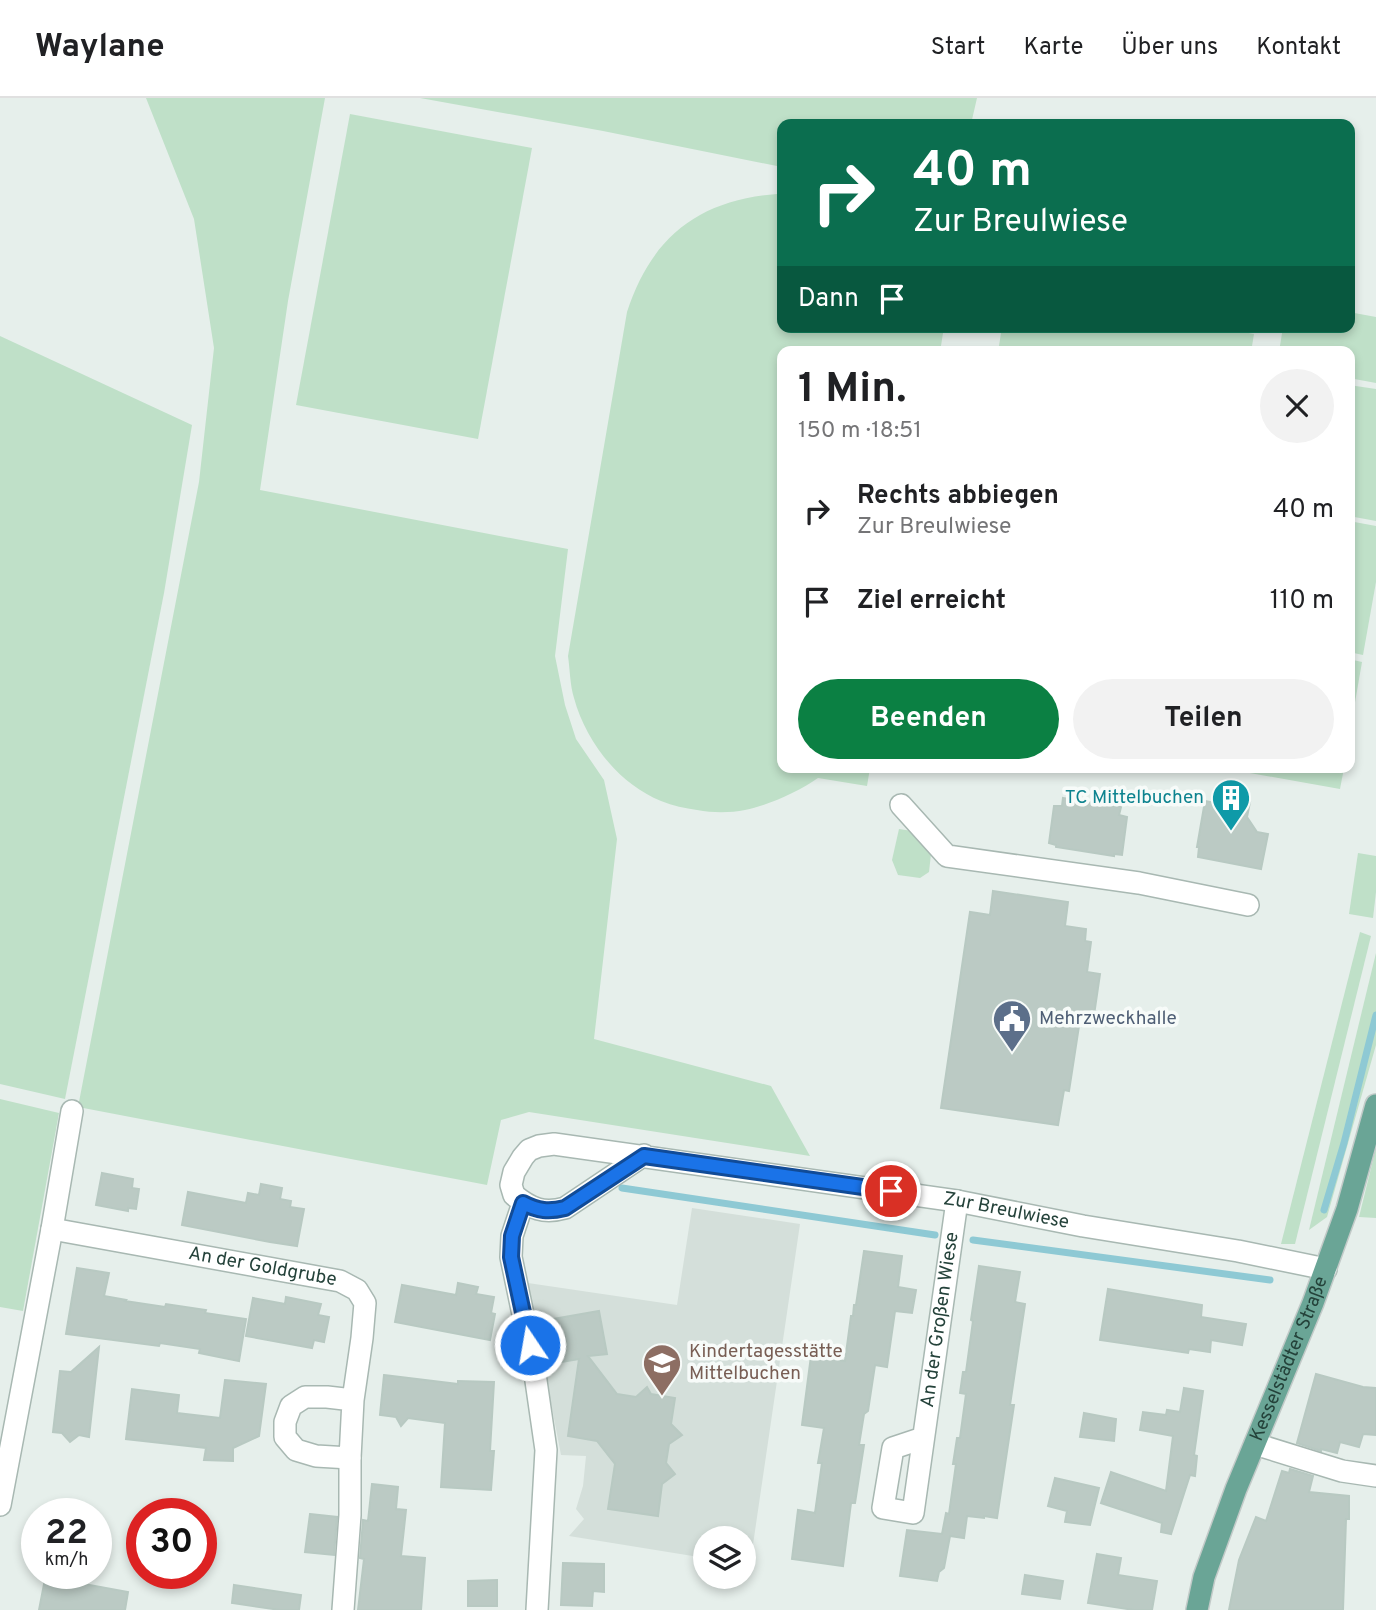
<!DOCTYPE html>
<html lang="de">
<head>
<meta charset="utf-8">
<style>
  :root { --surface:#fff; --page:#f2f2f2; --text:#202124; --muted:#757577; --line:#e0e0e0; --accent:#0b8043 }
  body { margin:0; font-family:Overpass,sans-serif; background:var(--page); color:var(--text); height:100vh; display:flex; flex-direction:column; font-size:26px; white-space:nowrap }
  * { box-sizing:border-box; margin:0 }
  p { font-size:23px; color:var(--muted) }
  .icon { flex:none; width:38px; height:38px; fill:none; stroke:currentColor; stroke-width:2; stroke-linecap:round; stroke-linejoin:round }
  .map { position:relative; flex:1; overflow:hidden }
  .panel { position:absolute; left:777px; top:248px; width:578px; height:427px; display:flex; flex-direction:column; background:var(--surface); border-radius:14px; box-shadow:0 4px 10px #0003 }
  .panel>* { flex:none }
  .guide { position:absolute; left:777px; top:21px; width:578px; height:214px; border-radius:14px; box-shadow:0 4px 10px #0003; background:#0b6e4f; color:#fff; overflow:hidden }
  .tools { position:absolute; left:693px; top:1428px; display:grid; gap:14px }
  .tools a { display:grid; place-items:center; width:63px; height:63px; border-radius:50%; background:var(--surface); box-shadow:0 4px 10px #0003; font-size:35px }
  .speed { position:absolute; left:21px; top:1400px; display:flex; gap:14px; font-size:35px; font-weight:700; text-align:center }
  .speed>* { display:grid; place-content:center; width:91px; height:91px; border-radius:50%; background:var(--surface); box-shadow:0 4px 10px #0003; line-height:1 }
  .speed small { font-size:18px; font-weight:400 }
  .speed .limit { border:10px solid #d22; background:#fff; color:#111 }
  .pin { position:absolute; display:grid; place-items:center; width:60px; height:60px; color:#fff; margin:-30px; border:4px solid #fff; border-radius:50%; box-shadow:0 2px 7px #0007 }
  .me { position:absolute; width:77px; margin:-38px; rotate:348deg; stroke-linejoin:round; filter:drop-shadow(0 0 5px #0008) }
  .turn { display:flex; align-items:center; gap:24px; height:147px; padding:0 21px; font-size:32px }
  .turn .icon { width:91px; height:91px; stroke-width:2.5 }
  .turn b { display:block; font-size:49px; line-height:60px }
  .then { display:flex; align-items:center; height:66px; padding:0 21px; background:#0003; gap:14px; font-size:26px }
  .round { display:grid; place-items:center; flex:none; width:74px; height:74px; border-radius:37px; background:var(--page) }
  .overview { display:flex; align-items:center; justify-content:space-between; height:119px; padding:0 21px }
  h1 { font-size:42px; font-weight:700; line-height:52px }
  .button { display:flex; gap:14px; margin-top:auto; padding:14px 21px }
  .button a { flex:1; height:80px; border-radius:42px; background:var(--accent); color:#fff; font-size:28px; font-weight:700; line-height:80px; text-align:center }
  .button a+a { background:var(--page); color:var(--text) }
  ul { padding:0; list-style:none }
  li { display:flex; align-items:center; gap:21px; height:91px; padding:0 21px }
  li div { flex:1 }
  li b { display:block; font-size:26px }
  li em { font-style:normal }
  header { display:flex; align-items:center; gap:42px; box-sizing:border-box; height:98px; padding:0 35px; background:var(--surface); border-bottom:2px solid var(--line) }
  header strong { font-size:33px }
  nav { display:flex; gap:38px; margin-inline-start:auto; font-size:24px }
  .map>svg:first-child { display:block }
  .built { fill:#d4dfda }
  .green { fill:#bfe0c8 }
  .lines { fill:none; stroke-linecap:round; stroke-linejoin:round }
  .stream { stroke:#8ec9d4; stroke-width:7 }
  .building { fill:#bbcac4; stroke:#b8c9c2; stroke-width:2 }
  .minor-casing { stroke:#a8b8b2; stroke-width:24 }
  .major-casing { stroke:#c2cac8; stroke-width:24 }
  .minor { stroke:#fff; stroke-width:21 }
  .major { stroke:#6aa596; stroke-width:21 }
  .route-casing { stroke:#114b97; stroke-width:18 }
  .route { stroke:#1a73e8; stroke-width:12 }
  .labels { text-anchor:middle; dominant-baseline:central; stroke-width:7; stroke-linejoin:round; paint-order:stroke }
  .culture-label { font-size:19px; fill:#0d838f; stroke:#f7fbf9; text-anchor:end }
  .service-label { font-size:19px; fill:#4e5e75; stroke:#f7fbf9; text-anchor:start }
  .street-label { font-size:19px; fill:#24423a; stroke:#f7fbf9 }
  .education-label { font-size:19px; fill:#785e54; stroke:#f7fbf9; text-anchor:start }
</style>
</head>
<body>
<header>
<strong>Waylane</strong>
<nav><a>Start</a><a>Karte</a><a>Über uns</a><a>Kontakt</a></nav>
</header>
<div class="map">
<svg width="1376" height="1512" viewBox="0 0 1376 1512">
  <rect width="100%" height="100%" fill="#e6efeb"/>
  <!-- built -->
  <polygon class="built" points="692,1110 800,1126 750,1467 744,1466 744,1440 705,1440 705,1460 569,1438 584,1421 576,1411 583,1388 586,1358 561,1357 528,1185 677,1207"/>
  <!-- green -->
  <g class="green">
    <polygon points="146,0 325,0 288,203 260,392 568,451 555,558 565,607 576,641 604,682 617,741 594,941 771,988 810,1058 529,1014 501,1022 487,1087 78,1009 199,384 214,250 194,121"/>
    <polygon points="420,0 977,0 971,26 782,26 782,69 603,33"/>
    <polygon points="350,16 532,50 478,341 296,307"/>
    <path d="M777 96 782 97V229H944L940 254H782V670H870L867 688 818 680C798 694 769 707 745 712 730 715 713 715 697 712 685 710 673 708 661 703 619 686 586 644 574 600 570 587 570 572 568 558L627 214C651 140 698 102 777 96Z"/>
    <polygon points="1349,214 1376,219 1376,285 1349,280 1349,254 1279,254 1283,229 1349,229"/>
    <polygon points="1002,229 1217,229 1254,236 1251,254 998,254"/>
    <polygon points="0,238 192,327 164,495 65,1001 0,986"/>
    <polygon points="1349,287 1376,291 1376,423 1349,418"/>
    <polygon points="1349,423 1376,428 1376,484 1363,557 1349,554"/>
    <polygon points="1349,561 1362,564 1349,639"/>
    <polygon points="1222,670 1344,670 1340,691"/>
    <polygon points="899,731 925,735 931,756 929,774 920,780 898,777 892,762"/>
    <polygon points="1358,755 1376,758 1376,794 1373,820 1349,816"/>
    <polygon points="1360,834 1371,838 1295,1146 1281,1146"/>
    <polygon points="1376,855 1376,947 1327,1119 1309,1132"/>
    <polygon points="0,1001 59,1015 23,1213 0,1209"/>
    <polygon points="1376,1050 1376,1120 1359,1119"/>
  </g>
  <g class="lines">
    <!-- stream -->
    <g class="stream">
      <polyline points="622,1090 935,1137"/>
      <polyline points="1324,1112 1344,1045 1376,917"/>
      <polyline points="973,1142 1270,1182"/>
    </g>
  </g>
  <!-- building -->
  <g class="building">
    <polygon points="1216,698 1250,704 1247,719 1257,734 1268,736 1261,771 1198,759 1199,749 1197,749 1205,703 1215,705"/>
    <polygon points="1063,700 1121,709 1119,717 1127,719 1122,757 1114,756 1114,758 1056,749 1056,747 1049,745 1054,708 1062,708"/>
    <polygon points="993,793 1068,804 1065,828 1086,831 1085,843 1091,844 1087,874 1100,876 1094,917 1081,915 1069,993 1064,992 1058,1027 941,1010 970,814 990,817"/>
    <polygon points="102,1075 133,1081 132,1090 139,1091 136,1111 128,1110 128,1113 96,1107"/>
    <polygon points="261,1086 282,1090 280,1101 291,1103 290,1109 304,1111 297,1148 270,1144 182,1127 188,1094 246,1105 248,1095 259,1097"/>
    <polygon points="864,1153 902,1158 898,1189 916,1192 912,1215 895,1213 887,1269 875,1267 868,1313 864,1316 859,1347 864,1347 855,1405 851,1405 843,1468 792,1461 798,1412 815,1415 822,1365 818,1365 824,1330 802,1327 811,1258 845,1263 851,1218 853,1218 854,1207 856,1207"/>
    <polygon points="979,1168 1020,1174 1015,1204 1025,1206 1010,1307 1014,1307 997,1420 984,1418 984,1420 967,1418 964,1440 950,1438 944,1470 939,1474 937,1483 900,1478 907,1432 942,1436 946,1415 949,1416 956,1366 953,1366 957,1340 960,1340 966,1296 960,1295 963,1274 966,1274 973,1223 971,1222"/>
    <polygon points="77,1170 109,1175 104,1198 126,1202 125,1203 165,1209 166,1206 206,1212 205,1215 246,1221 239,1263 199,1255 200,1251 160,1245 159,1248 66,1236"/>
    <polygon points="458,1185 478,1189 476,1196 494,1199 491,1215 495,1216 490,1242 395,1224 402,1187 456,1197"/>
    <polygon points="1108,1191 1202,1207 1201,1219 1246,1226 1242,1247 1211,1242 1210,1254 1189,1251 1188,1255 1100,1242"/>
    <polygon points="286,1199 321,1206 318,1217 329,1219 324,1244 314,1242 312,1250 246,1238 253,1200 285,1206"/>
    <polygon points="599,1213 607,1256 588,1258 617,1296 636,1299 647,1289 651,1296 675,1300 671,1326 682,1337 669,1346 666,1365 675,1376 662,1386 658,1418 608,1411 615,1366 597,1343 568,1338 579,1261 555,1265 547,1222"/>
    <polygon points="99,1249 89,1339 79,1337 70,1344 62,1335 53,1334 60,1273 71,1274"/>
    <polygon points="1316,1276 1363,1289 1376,1290 1376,1337 1363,1336 1359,1349 1340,1344 1337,1355 1321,1351 1321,1353 1297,1345"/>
    <polygon points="384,1277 458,1286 458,1283 494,1284 490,1353 494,1353 491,1392 441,1389 445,1325 408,1320 401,1328 396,1319 380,1317"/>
    <polygon points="225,1282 266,1286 259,1338 233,1350 233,1363 204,1362 206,1350 126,1341 132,1291 179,1297 177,1315 220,1320"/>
    <polygon points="1184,1290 1203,1293 1194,1357 1197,1358 1195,1378 1190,1377 1171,1436 1161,1434 1162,1425 1101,1405 1111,1374 1166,1393 1173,1338 1140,1332 1143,1314 1166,1317 1167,1312 1180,1314"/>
    <polygon points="1084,1315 1116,1321 1114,1343 1080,1339"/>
    <polygon points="1290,1371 1313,1378 1309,1394 1349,1398 1349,1421 1346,1421 1343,1512 1229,1512 1239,1462 1256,1419 1266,1423 1282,1373 1289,1375"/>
    <polygon points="1055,1380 1099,1390 1090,1427 1065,1424 1067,1413 1048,1408"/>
    <polygon points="372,1386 398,1389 396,1411 406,1412 401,1458 425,1460 421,1512 358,1512 364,1461 360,1460 363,1422 368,1423"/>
    <polygon points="310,1416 337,1419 334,1457 305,1454"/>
    <polygon points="1097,1456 1121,1460 1118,1477 1157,1483 1152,1512 1134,1512 1088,1505"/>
    <polygon points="563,1465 604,1466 604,1494 593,1493 592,1508 561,1507"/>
    <polygon points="46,1476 85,1483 84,1486 128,1494 125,1512 39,1512"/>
    <polygon points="1025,1477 1063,1483 1060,1501 1022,1496"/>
    <polygon points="497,1482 497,1508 468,1508 468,1483"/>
    <polygon points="234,1487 301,1497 299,1512 280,1512 232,1505"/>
  </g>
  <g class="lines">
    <!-- minor casing -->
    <g class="minor-casing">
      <g id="minor">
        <polyline points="901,707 947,758 1139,785 1248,807"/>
        <path id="s1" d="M644 1057 565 1110C544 1116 531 1111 514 1097L511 1087 514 1074 523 1059 529 1052 539 1048 554 1046 957 1103 1083 1128 1238 1153 1326 1171"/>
        <polyline points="523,1105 512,1138 511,1159 534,1269 546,1352 537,1512"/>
        <path id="s2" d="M52 1131 340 1183 357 1192 365 1205 362 1240 353 1302 327 1299H305L291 1308 285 1324V1339L296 1352 316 1358 350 1360 353 1302"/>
        <path id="s3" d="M923 1340 893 1350 883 1410 913 1415 957 1103"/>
        <polyline points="1255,1346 1342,1373 1376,1378"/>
        <polyline points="0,1407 52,1131 72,1013"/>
        <polyline points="343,1512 350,1417 350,1360"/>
      </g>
    </g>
    <!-- major casing -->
    <g class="major-casing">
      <g id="major">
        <path id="s4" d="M1197 1512 1204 1479 1236 1391 1313 1205 1347 1111 1376 1007"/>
      </g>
    </g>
    <!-- minor -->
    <use href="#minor" class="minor"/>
    <!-- major -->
    <use href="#major" class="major"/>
  </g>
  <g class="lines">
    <!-- route casing -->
    <g class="route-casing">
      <path id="route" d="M530 1247 511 1159 512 1138 523 1105C538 1113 549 1114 565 1110L644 1058 891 1093"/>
    </g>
    <!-- route -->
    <use href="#route" class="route"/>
  </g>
  <!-- icons -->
  <defs>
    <g id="building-pin" transform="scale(2.0125)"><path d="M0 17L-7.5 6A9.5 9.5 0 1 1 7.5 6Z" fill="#0f9aa8" stroke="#f7fbf9"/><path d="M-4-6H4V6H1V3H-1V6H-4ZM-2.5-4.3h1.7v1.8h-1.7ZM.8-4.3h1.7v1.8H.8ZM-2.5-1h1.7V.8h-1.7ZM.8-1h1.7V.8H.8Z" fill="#fff"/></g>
    <g id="civic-pin" transform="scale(2.0125)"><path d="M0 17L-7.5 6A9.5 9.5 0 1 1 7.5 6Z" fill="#5c6f8a" stroke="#f7fbf9"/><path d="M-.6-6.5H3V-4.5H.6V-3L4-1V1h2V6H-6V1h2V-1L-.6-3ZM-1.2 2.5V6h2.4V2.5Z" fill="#fff"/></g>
    <g id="school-pin" transform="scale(2.0125)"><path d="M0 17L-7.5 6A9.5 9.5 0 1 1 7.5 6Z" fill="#8d6e63" stroke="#f7fbf9"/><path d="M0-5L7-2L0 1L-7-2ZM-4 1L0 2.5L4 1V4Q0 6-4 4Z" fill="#fff"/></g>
  </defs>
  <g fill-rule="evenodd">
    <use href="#building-pin" x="1231" y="700"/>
    <use href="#civic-pin" x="1012" y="921"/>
    <use href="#school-pin" x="662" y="1265"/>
  </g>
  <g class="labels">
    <!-- culture labels -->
    <g class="culture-label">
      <text x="1204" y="700">TC Mittelbuchen</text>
    </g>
    <!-- service labels -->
    <g class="service-label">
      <text x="1039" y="921">Mehrzweckhalle</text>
    </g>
    <!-- street labels -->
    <g class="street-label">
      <text stroke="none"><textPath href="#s1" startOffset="684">Zur Breulwiese</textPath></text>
      <text stroke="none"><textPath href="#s2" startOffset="214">An der Goldgrube</textPath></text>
      <text stroke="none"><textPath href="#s3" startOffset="318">An der Großen Wiese</textPath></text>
      <text stroke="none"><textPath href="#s4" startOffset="268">Kesselstädter Straße</textPath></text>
    </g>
    <!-- education labels -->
    <g class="education-label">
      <text x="689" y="1254">Kindertagesstätte<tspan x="689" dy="22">Mittelbuchen</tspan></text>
    </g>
  </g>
</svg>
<div class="tools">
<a><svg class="icon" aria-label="layers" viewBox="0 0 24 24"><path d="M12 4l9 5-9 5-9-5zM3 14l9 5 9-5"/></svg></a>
</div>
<div class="speed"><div>22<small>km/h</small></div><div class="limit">30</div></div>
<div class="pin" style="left:891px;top:1093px;background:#d93025"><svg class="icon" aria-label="arrive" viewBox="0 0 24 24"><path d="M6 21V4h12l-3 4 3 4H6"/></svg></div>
<svg class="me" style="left:530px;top:1247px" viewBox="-20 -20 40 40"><circle r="17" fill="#1a73e8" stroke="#fff" stroke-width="3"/><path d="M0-11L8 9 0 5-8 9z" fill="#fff"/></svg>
<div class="guide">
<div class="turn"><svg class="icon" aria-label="right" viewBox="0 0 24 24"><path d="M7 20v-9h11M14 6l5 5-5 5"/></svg><div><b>40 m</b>Zur Breulwiese</div></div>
<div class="then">Dann<svg class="icon" aria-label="arrive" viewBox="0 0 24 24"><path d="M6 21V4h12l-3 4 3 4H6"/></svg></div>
</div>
<section class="panel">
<div class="overview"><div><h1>1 Min.</h1><p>150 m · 18:51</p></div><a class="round"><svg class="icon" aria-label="close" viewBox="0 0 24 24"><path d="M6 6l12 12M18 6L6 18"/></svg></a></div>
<ul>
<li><svg class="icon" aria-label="right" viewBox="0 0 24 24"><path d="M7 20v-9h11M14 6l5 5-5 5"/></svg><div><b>Rechts abbiegen</b><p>Zur Breulwiese</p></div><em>40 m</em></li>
<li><svg class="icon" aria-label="arrive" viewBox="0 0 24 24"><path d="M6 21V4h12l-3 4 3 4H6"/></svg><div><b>Ziel erreicht</b></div><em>110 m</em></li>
</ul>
<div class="button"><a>Beenden</a><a>Teilen</a></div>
</section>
</div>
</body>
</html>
